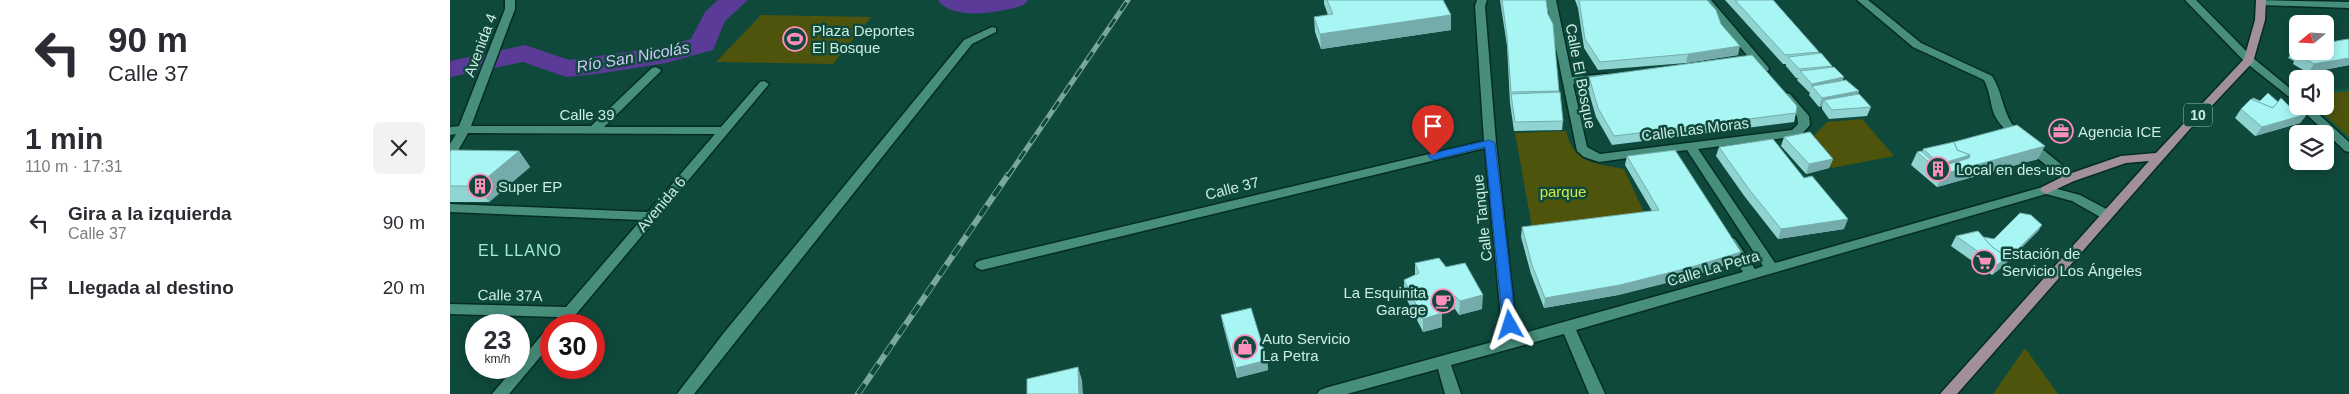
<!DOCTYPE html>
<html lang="es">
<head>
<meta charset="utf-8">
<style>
  :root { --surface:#fff; --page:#f2f2f3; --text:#2b2b33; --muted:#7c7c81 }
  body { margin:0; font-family:Arial,sans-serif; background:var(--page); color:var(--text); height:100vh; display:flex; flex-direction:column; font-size:19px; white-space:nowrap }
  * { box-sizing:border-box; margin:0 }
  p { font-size:16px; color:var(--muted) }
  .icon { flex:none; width:28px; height:28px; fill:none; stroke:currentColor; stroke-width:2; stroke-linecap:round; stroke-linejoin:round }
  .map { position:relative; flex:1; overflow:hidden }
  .details { display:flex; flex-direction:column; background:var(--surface); width:450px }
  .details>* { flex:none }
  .top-card { background:#fff; color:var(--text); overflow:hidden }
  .needle { width:32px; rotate:252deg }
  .tools { position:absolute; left:1839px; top:15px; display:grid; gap:10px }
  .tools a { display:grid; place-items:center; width:45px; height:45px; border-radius:8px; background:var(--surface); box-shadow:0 2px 12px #0003; font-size:25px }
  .speed { position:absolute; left:15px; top:314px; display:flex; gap:10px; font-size:25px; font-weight:700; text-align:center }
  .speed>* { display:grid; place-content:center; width:65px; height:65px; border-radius:50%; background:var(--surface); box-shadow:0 2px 12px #0003; line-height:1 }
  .speed small { font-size:12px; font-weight:400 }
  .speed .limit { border:8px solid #d22; background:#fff; color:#111 }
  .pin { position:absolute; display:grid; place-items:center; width:42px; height:42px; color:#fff; margin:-51px -21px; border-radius:50% 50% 50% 0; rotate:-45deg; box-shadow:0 0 5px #0007 }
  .pin .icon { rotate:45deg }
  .me { position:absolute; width:55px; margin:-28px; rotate:354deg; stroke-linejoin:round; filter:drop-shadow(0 0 4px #0008) }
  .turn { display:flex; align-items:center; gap:18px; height:105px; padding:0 25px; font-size:22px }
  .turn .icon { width:65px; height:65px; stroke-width:2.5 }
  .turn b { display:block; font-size:35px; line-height:42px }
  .round { display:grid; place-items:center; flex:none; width:52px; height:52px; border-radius:8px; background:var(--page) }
  .summary { display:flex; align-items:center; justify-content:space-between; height:85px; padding:0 25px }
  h1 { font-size:30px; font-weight:700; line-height:38px }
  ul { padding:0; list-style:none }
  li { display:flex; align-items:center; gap:15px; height:65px; padding:0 25px }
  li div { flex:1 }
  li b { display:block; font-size:19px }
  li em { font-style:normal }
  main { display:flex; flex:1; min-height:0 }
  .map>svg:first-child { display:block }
  .built { fill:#135749 }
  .green { fill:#4e540c }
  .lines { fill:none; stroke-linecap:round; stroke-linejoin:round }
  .river { fill:#5a3b98; fill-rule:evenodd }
  .minor-casing { stroke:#042c24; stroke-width:3 }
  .major-casing { stroke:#042c24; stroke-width:3 }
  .minor { fill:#478e7c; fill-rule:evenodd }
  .major { fill:#a18f9a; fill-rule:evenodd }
  .rail-far1-casing { stroke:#7aa69b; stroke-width:5 }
  .rail-casing { stroke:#7aa69b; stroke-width:6 }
  .rail-far1 { stroke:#0f493c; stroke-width:3; stroke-dasharray:10; stroke-linecap:butt }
  .rail { stroke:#0f493c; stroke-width:4.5; stroke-dasharray:12; stroke-linecap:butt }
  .wall { fill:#90d4d2 }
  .shaded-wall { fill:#75acab }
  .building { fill:#a7f6f4; stroke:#75acab }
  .route { fill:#1a73e8; stroke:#114b97 }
  .labels { text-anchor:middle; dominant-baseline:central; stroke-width:5; stroke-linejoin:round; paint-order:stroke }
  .shield { fill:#0f493c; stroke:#93bcb1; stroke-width:1 }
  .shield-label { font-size:14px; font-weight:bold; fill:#cbede3 }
  .poi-label { font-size:15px; fill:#cbede3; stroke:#0f493c; text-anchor:start }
  .street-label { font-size:15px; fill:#cbede3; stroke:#0f493c }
  .park-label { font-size:15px; fill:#d7e747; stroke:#0f493c }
  .water-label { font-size:16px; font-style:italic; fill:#d2c7fa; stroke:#0f493c }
  .neighbourhood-label { font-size:16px; letter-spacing:1px; fill:#a2ead6; stroke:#0f493c }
</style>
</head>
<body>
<main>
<section class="details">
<div class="top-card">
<div class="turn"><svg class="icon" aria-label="left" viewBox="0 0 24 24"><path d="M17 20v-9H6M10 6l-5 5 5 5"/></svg><div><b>90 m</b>Calle 37</div></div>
</div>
<div class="summary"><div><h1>1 min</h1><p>110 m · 17:31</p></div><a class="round"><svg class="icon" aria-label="close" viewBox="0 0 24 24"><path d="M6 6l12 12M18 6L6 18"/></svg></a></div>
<ul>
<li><svg class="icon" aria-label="left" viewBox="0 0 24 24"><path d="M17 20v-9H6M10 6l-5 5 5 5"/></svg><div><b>Gira a la izquierda</b><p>Calle 37</p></div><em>90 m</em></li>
<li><svg class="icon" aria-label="arrive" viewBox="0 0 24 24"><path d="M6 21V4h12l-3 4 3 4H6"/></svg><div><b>Llegada al destino</b></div><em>20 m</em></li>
</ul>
</section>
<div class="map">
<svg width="1899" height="394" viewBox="0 0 1899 394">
  <rect width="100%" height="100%" fill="#0f493c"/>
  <!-- built -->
  <polygon class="built" points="1899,88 1899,142 1860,106 1875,106 1875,91"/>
  <!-- green -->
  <g class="green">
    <polygon points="311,15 421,17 383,64 266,62"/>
    <polygon points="1899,91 1899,137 1865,106 1875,106 1875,94"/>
    <polygon points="1412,119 1444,156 1382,168 1360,140 1377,122"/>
    <path d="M1116 131C1124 164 1145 163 1174 169L1197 219 1083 233 1065 133Z"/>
    <polygon points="1575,348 1608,394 1543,394"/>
  </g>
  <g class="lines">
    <!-- river -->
    <g class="river">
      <polygon points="268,0 298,0 275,21 263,50 216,63 147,74 116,77 73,62 0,77 0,61 75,45 119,60 213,47 241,39 255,12"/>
      <path d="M488 0H578L574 5C553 12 503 22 488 0Z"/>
    </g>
    <!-- minor casing -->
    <g class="minor-casing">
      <g id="minor">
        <polygon points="55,0 65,0 65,9 21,126 141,126 202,68 206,67 211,70 210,72 154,127 271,127 310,82 314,81 319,84 117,325 102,325 108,317 0,314 0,304 116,307 191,220 0,212 0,204 198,212 265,134 18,133 4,158 0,159 0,144 6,134 0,135 0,127 9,126 55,9"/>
        <polygon points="1027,0 1037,0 1035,6 1046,143 1067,335 1293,272 1273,242 1280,237 1285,239 1305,269 1313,266 1237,150 1149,162 1134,157 1127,151 1096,0 1106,0 1122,77 1155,74 1160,77 1155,80 1123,84 1137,147 1150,154 1342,130 1348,124 1347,116 1330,96 1336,93 1340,94 1359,116 1360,125 1350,136 1248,149 1325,263 1596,186 1630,195 1662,212 1663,215 1657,219 1652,218 1622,201 1596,194 1126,330 1155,394 1139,394 1114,334 1001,365 1011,394 995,394 988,369 897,394 867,394 870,390 875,388 1053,339 1035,148 532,270 527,268 525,265 527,262 532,260 1034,141 1025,6"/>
        <polygon points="1251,0 1261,0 1318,67 1319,69 1318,71 1310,71"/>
        <path d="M1407 0H1418L1471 43 1542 76C1552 91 1552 109 1562 124L1624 175 1626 178 1624 181H1616C1597 165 1553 135 1544 114 1540 103 1540 91 1534 80L1463 47Z"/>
        <polygon points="1735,0 1746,0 1803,58 1848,95 1848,104 1795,62"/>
        <polygon points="1807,0 1899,2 1899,8 1811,5 1808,4"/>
        <polygon points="542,27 546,28 546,32 522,44 244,394 227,394 273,334 514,40"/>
        <polygon points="1848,106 1860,106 1899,142 1899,152 1895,151"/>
        <polygon points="101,329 101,344 59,394 42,394 64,368 69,368 69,362 96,330"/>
      </g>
    </g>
    <!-- major casing -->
    <g class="major-casing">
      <polygon id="major" points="1806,0 1816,0 1815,20 1803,62 1739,130 1507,394 1490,394 1699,161 1676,163 1624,181 1596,194 1590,190 1592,187 1616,175 1671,156 1706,153 1794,59 1805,20"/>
    </g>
    <!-- minor -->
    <use href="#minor" class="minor"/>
    <!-- major -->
    <use href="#major" class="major"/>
    <!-- rail-far1 casing -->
    <g class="rail-far1-casing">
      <polyline id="rail-far1" points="558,176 678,0"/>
    </g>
    <!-- rail casing -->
    <g class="rail-casing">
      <polyline id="rail" points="408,394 558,175"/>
    </g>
    <!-- rail-far1 -->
    <use href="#rail-far1" class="rail-far1"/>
    <!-- rail -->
    <use href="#rail" class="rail"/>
  </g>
  <!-- wall -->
  <g class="wall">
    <polygon points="874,0 993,0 1001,30 871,49 865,32 864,17 878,15 874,4"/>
    <polygon points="1050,0 1096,0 1113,121 1112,130 1064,131 1060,103 1057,46"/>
    <polygon points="1125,0 1257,0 1288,55 1236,63 1148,70 1134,48 1128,8"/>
    <polygon points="1275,0 1323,0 1369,52 1369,53 1382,66 1382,68 1393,80 1409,94 1421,107 1417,116 1379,119 1372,109 1372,106 1369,107 1359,95 1360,93 1347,80 1348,78 1346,78 1336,66 1336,64 1333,64"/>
    <polygon points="1899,40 1899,65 1858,73 1843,64 1844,61 1838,58 1844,49 1848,48 1848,51 1875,51"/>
    <polygon points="1139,77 1346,113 1344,122 1162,145 1146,117 1137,86"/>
    <polygon points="1810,101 1828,102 1857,114 1850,123 1805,136 1785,118 1791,109"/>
    <polygon points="1334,137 1383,159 1379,168 1356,174 1331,146"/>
    <polygon points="1269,147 1394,229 1328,239 1295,197 1266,156"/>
    <polygon points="1473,149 1588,159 1487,187 1461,165 1467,152 1472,152"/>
    <polygon points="69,151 80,167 39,202 0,202 0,152"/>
    <polygon points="1177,156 1288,261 1236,278 1168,295 1094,308 1081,274 1071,237 1072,227 1202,211 1175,165"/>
    <polygon points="1589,230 1552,267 1542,275 1501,246 1506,236 1533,237 1544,239"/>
    <polygon points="965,263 996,267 1032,309 1009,315 1005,309 992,313 992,327 973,332 954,294 954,280 965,275"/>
    <polygon points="771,315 817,360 818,370 787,378 773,325"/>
  </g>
  <!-- shaded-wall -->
  <g class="shaded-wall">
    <polygon points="1001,15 1001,30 871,49 870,34"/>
    <polygon points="1290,46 1288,55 1236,63 1238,54"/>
    <polygon points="1899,58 1899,65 1858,73 1864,64"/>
    <polygon points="1394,77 1390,86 1362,86 1359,93 1362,84"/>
    <polygon points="1409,91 1406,100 1374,100 1372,106 1369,107 1372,98"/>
    <polygon points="1857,114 1850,123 1805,136 1812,127"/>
    <polygon points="1595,146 1588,159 1487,187 1493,174 1487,169 1490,164 1520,155"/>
    <polygon points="69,151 80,167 39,202 27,186"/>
    <polygon points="1383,159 1379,168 1356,174 1359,164"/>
    <polygon points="1398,219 1394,229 1328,239 1331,229"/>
    <polygon points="1592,225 1589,230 1552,267 1542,275 1547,265"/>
    <polygon points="1291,252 1288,261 1236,278 1168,295 1094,308 1095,298"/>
    <polygon points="1033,295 1032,309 1009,315 1010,301"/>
    <polygon points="1005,296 1005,309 987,315 992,313 992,327 973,332 973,319 987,302"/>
    <polygon points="817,360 818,370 787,378 786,368"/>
    <polygon points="628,367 632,380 633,394 629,394"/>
  </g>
  <!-- building -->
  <g class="building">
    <polygon points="877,0 993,0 1001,15 870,34 864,17 883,14"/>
    <polygon points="1052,0 1096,0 1098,14 1103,24 1109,91 1061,92 1057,37"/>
    <polygon points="1129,0 1257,0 1266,10 1271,24 1290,46 1238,54 1150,62 1135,39"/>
    <polygon points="1285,0 1323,0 1369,52 1335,55"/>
    <polygon points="1898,39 1899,40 1899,58 1864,64 1849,55 1853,54 1849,51 1875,51 1875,43"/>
    <polygon points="1371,53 1382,66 1349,69 1338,57"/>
    <polygon points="1302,55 1347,106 1346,113 1164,136 1148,108 1139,77"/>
    <polygon points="1384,67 1394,77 1362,84 1350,71"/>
    <polygon points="1396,80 1409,91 1372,98 1362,86"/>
    <polygon points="1110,92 1113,121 1065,122 1061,94"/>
    <polygon points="1818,93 1828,102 1823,108 1801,100 1803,98 1810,101"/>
    <polygon points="1409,94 1421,107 1382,110 1374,100"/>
    <polygon points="1831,98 1841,108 1851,108 1857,114 1812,127 1791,109 1801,99 1823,108"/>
    <polygon points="1567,125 1595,146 1493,174 1467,152 1471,151 1489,167 1519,158 1520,155 1507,150 1504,142"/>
    <polygon points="1360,132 1383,159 1359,164 1334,137"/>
    <polygon points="1323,139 1354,178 1362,176 1398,219 1331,229 1298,188 1269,147"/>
    <polygon points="1504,142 1507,150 1520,155 1490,164 1473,149"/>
    <polygon points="1,150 69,151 27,186 0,186 0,152"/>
    <polygon points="1225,150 1291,252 1238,268 1170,285 1095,298 1082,265 1072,227 1209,210 1177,156"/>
    <polygon points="1570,213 1581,215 1592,225 1555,262 1557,257 1542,247 1533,237 1544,239"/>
    <polygon points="1528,231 1542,247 1557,257 1547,265 1506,236"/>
    <polygon points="989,258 996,267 1015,263 1033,295 1010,301 1005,296 987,302 992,313 973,319 954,280 969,273 965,263"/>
    <polygon points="801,308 817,360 786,368 771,315"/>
    <polygon points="628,367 629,394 577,394 577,379"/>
  </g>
  <!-- route -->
  <polygon class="route" points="1040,140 1045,143 1066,325 1060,330 1053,325 1035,147 983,160 978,156 979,154"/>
  <!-- icons -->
  <defs>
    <g id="stadium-ring" transform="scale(1.25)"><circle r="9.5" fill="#0f493c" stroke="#fe8ebc" stroke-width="1.5"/><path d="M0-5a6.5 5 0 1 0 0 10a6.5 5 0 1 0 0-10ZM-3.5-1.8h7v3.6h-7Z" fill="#fe8ebc"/></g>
    <g id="office-ring" transform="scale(1.25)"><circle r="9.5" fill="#0f493c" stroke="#fe8ebc" stroke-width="1.5"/><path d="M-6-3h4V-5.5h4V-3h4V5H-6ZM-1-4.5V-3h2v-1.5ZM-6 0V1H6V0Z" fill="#fe8ebc"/></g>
    <g id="building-ring" transform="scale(1.25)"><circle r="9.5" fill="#0f493c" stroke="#fe8ebc" stroke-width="1.5"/><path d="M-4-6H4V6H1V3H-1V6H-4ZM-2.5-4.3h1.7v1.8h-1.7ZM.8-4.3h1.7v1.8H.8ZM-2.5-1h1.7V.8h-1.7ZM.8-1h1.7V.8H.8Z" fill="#fe8ebc"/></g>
    <g id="supermarket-ring" transform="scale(1.25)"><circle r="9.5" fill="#0f493c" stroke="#fe8ebc" stroke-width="1.5"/><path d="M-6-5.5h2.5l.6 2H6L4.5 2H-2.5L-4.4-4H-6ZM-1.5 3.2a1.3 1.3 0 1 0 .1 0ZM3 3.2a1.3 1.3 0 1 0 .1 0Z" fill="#fe8ebc"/></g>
    <g id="cafe-ring" transform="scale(1.25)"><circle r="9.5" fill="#0f493c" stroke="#fe8ebc" stroke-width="1.5"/><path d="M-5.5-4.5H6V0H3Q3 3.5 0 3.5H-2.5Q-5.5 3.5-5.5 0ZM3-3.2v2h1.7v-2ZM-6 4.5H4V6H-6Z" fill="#fe8ebc"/></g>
    <g id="shop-ring" transform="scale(1.25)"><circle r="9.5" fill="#0f493c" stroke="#fe8ebc" stroke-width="1.5"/><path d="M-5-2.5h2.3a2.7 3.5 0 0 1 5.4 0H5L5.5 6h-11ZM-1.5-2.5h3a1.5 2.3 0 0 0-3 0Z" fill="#fe8ebc"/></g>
  </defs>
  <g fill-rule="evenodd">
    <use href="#stadium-ring" x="345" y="39"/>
    <use href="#office-ring" x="1611" y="131"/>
    <use href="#building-ring" x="1488" y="169"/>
    <use href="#building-ring" x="30" y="186"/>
    <use href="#supermarket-ring" x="1534" y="262"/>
    <use href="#cafe-ring" x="993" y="301"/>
    <use href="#shop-ring" x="795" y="347"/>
  </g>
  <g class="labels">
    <!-- shield labels -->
    <rect class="shield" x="1734" y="103.5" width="28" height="23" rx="4"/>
    <g class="shield-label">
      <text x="1748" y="115">10</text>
    </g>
    <!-- poi labels -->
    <g class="poi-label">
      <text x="362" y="30">Plaza Deportes<tspan x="362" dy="17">El Bosque</tspan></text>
      <text x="1628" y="131">Agencia ICE</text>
      <text x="1506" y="169">Local en des-uso</text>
      <text x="48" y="186">Super EP</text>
      <text x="1552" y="253">Estación de<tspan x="1552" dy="17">Servicio Los Ángeles</tspan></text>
      <text x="976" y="292" text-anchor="end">La Esquinita<tspan x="976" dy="17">Garage</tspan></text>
      <text x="812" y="338">Auto Servicio<tspan x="812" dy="17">La Petra</tspan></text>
    </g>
    <!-- street labels -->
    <g class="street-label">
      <text transform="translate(30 45) rotate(-69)">Avenida 4</text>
      <text transform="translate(1131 76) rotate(79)">Calle El Bosque</text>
      <text x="137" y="114">Calle 39</text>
      <text transform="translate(1245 129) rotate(-7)">Calle Las Moras</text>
      <text transform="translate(782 188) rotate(-14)">Calle 37</text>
      <text transform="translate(211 204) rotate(-50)">Avenida 6</text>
      <text transform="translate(1032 218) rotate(-96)">Calle Tanque</text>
      <text transform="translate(1263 268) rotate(-16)">Calle La Petra</text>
      <text transform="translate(60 295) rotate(1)">Calle 37A</text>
    </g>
    <!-- park labels -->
    <g class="park-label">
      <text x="1113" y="191">parque</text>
    </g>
    <!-- water labels -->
    <g class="water-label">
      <text transform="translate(183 57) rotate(-10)">Río San Nicolás</text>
    </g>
    <!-- neighbourhood labels -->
    <g class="neighbourhood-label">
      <text x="70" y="250">EL LLANO</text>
    </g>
  </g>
</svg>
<div class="tools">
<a><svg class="needle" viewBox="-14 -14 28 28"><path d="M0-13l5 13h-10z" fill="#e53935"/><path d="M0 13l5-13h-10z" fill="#7c7c81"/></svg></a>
<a><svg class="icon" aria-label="sound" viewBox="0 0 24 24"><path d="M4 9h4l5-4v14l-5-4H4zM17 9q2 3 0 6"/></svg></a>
<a><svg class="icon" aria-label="layers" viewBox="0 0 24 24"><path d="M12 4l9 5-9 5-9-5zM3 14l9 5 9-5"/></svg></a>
</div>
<div class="speed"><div>23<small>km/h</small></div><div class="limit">30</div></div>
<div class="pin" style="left:983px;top:156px;background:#d93025"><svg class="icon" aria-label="arrive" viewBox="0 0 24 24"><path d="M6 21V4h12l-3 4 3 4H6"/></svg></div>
<svg class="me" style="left:1060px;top:325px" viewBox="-20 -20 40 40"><path d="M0-17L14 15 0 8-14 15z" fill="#1a73e8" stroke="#fff" stroke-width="4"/></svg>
</div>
</main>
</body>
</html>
